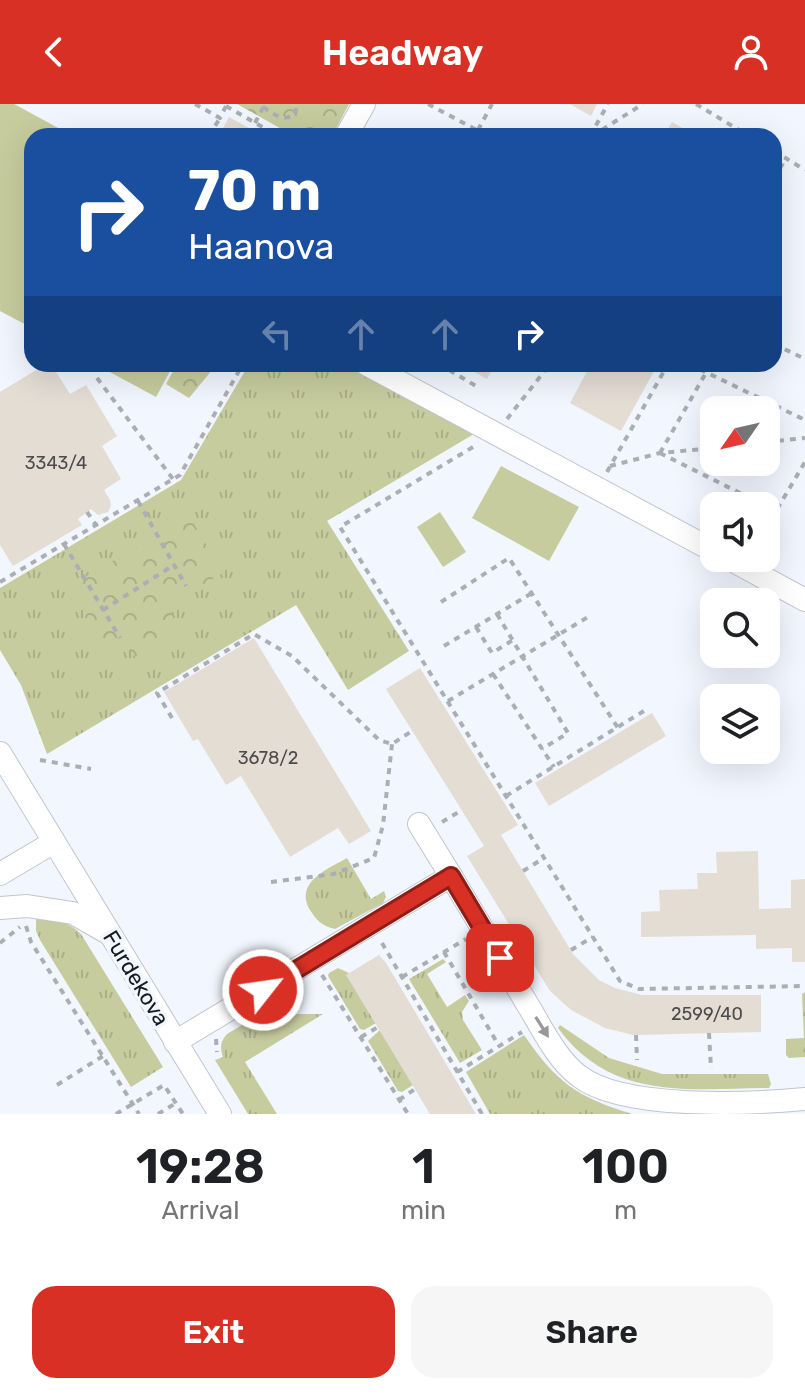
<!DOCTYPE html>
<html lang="en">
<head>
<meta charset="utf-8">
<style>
  :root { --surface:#fff; --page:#f6f6f6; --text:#202124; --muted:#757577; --accent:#d93025 }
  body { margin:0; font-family:Rubik,sans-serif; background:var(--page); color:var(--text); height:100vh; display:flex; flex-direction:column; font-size:30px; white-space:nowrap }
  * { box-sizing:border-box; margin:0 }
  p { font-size:26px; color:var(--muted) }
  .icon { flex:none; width:44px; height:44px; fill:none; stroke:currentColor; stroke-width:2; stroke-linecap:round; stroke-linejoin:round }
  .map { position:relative; height:1010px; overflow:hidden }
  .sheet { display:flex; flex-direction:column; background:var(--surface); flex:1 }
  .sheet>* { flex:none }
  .banner { position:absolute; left:24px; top:24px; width:758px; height:244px; border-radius:24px; box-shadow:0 8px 32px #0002; background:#1a4fa0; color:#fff; overflow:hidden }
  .needle { width:52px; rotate:236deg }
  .fabs { position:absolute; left:700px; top:292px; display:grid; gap:16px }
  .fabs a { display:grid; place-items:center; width:80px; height:80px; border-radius:16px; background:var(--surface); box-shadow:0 8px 32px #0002; font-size:40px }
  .pin { position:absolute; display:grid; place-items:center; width:68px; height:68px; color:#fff; margin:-34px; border-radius:16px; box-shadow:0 4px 12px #0006 }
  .me { position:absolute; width:88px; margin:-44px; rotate:60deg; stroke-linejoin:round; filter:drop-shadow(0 0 6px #0008) }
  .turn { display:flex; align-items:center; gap:28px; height:168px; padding:0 32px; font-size:36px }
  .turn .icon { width:104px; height:104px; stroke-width:2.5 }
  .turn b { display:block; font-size:56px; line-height:68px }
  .lanes { display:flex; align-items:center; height:76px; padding:0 32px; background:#0003; justify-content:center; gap:40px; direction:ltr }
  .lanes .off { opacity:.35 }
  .eta { display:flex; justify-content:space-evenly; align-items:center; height:136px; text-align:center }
  .eta b { font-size:48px; font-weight:600; line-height:56px }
  .button { display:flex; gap:16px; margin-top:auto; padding:16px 32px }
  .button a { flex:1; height:92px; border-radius:24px; background:var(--accent); color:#fff; font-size:32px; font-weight:600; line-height:92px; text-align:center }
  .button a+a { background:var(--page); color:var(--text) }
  header { display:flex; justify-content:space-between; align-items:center; height:104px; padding:0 32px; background:var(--accent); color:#fff; font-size:36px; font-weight:600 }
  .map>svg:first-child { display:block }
  .grass { fill:url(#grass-tufts) }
  .forest { fill:url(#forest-crowns) }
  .pitch { fill:#c6cc9e }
  .building { fill:#e3ddd4 }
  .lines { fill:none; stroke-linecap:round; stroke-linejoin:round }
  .minor-casing { stroke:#c0c5ce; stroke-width:24 }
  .path { stroke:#abaeb4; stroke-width:4; stroke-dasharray:6 6; stroke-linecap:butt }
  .minor { stroke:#fff; stroke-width:22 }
  .oneway { fill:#98989a }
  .route-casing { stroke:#8d1f18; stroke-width:20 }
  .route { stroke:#d93025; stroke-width:14 }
  .labels { text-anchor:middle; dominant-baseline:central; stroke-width:7; stroke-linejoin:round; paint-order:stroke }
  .number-label { font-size:18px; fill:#4c4b4c }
  .street-label { font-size:22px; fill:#191a1e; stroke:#f2f6fe }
</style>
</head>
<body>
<header><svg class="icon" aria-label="back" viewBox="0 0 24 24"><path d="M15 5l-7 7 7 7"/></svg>Headway<svg class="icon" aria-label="person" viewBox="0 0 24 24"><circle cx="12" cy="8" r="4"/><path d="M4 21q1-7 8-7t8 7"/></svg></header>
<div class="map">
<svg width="805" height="1010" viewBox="0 0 805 1010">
  <defs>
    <pattern id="grass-tufts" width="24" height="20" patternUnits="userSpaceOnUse" patternTransform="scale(2)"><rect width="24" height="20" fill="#c6cc9e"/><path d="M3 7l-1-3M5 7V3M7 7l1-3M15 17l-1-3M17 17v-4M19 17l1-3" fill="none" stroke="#aaaf88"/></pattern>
    <pattern id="forest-crowns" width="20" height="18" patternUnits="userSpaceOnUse" patternTransform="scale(2)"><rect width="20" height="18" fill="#c6cc9e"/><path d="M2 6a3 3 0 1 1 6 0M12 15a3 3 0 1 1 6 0" fill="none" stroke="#aaaf88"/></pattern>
  </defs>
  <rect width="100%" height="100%" fill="#f2f6fe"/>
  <!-- grass -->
  <g class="grass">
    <polygon points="249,260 345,260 474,330 327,417 409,547 348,586 296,501 47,650 21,581 0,546 0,484 181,376"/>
    <path d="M347 754 371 795 384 787 386 793 383 799 335 825C322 822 317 817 310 806 294 778 328 765 347 754Z"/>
    <path d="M36 811C55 814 67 817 81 830L163 963 131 983 40 836 36 827Z"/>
    <polygon points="443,855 446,858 427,870 447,903 465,891 469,897 462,908 463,916 482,946 460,959 409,875"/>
    <polygon points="338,864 349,869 347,871 376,919 364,926 360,925 328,872 329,869"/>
    <path d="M286 895 296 910H323L245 958 277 1010H248L215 956 223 953C220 944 220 938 227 930Z"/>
    <path d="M560 921 609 954 662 970H768L771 980 769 984C689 985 611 997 558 924Z"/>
    <polygon points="380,926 413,981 402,988 398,987 368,937"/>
    <path d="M524 931C557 979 577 993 632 1010H490L466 968Z"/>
  </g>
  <!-- forest -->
  <g class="forest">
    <polygon points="237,0 349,0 332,32 294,32"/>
    <polygon points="177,260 217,260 189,294 166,280"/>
    <polygon points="190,413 223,469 167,502 182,530 138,557 123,535 107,544 69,482"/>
    <polygon points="805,888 805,953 789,954 786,951 786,935 804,934 802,890"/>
  </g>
  <!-- pitch -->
  <g class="pitch">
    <polygon points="0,0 14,0 73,32 32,32 32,224 0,207"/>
    <polygon points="95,260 174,260 156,293"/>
    <polygon points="501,362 579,403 549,457 472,414"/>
    <polygon points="440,408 466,448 443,463 417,423"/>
  </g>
  <!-- building -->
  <g class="building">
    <polygon points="570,0 597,0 591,12"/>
    <polygon points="229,13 263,32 219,32"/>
    <polygon points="672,18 696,32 664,32"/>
    <polygon points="46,260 51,260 70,290 86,281 117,332 102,342 121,375 104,386 110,396 111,402 108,408 98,411 91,405 78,415 82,421 13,462 0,441 0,288"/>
    <polygon points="460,260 495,260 487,275"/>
    <polygon points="591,260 658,260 621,327 570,299"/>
    <polygon points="254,534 371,727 349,740 338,724 290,753 241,672 226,681 198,635 193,637 164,588"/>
    <polygon points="420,564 518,721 501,731 573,850 599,876 615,884 642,891 761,891 761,928 633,931 605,924 571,906 550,887 467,752 484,742 386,585"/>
    <polygon points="652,609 666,632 549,702 535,679"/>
    <polygon points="758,747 759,805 791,804 791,776 805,775 805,858 792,858 792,844 756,845 756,831 641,833 641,808 660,807 659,786 698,785 697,769 717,769 716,748"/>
    <polygon points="379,851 386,859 476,1010 430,1010 346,871"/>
  </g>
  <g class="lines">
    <!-- minor casing -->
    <g class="minor-casing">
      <g id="minor">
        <polyline points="346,32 364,0"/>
        <polyline points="366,260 714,447"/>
        <polyline points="728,454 805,496"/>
        <polyline points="0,649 220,1010"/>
        <polyline points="0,770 54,738"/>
        <path d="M451 772C476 814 501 856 526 898 541 922 556 955 579 972 622 1006 750 1000 805 995"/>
        <polyline points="0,804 27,802 73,809 108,829"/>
        <polyline points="175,938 451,772 419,720"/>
      </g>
    </g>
    <!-- path -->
    <g class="path">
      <polyline points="195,0 220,14 226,2"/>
      <polyline points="428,0 488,32"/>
      <polyline points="696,0 749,32"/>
      <polyline points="226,2 278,32"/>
      <path d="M263 3C275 11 282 17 295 11L297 0"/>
      <polyline points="255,19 265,0"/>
      <polyline points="478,26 492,0"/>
      <polyline points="209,32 220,14"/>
      <polyline points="590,32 608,0"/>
      <polyline points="592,32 643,0"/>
      <polyline points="774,47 805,66"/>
      <polyline points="774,75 786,54"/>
      <polyline points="774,240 805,255"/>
      <polyline points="439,260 476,282"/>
      <polyline points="689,260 805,316"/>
      <polyline points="97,274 173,375"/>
      <polyline points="507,315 550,260"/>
      <polyline points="766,338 805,334"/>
      <polyline points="473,343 340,423 620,877 639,885 805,882"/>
      <polyline points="660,349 776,407 805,358"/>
      <polyline points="660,349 711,260"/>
      <polyline points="610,362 660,349 714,344"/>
      <polyline points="607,368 668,260"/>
      <polyline points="138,397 186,482"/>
      <polyline points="87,408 96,421"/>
      <polyline points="64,440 120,534"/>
      <polyline points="0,478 180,371 243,260"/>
      <polyline points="441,498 509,454 618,624"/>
      <polyline points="103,506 174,461"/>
      <polyline points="497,510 568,629 542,645"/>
      <polyline points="476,523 492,549 513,536"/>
      <polyline points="444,542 532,489"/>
      <polyline points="493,570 554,663"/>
      <polyline points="448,597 588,513"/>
      <polyline points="172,614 157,589 254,530 292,552 379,636 392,640 412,627"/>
      <polyline points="40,656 91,665"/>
      <polyline points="506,692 647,605"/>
      <polyline points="442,718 462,706"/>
      <polyline points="523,767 544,754"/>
      <polyline points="271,778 334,770 374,754 383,721 392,640"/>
      <polyline points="26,822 31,838 139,1010"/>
      <polyline points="0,839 20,823"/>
      <polyline points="382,839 482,1010"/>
      <polyline points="571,846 593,833"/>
      <polyline points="444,848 499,942"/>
      <polyline points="322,871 408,1010"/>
      <polyline points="402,873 466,835"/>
      <polyline points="709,929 711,965"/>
      <polyline points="636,931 637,956"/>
      <polyline points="361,933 378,923"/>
      <polyline points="216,935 217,948"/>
      <polyline points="457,968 522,928"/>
      <polyline points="57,981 103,952"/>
      <polyline points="399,996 415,985"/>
      <polyline points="116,1010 164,981 183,1010"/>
      <polyline points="158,1010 176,999"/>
    </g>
    <!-- minor -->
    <use href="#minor" class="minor"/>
  </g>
  <!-- one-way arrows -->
  <defs><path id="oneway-solid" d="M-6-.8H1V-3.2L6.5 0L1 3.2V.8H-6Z" transform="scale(2)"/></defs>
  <use class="oneway" href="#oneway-solid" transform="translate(542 923) rotate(58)"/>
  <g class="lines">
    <!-- route casing -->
    <g class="route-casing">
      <polyline id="route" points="263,886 451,772 500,854"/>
    </g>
    <!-- route -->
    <use href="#route" class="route"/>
  </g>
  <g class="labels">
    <!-- number labels -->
    <g class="number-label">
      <text x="56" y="359">3343/4</text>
      <text x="268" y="654">3678/2</text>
      <text x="707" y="910">2599/40</text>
    </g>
    <!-- street labels -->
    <g class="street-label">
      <text transform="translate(136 874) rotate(59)">Furdekova</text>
    </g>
  </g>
</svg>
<div class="fabs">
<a><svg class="needle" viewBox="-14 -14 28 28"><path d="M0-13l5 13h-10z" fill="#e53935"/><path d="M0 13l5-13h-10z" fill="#757577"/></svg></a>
<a><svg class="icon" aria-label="sound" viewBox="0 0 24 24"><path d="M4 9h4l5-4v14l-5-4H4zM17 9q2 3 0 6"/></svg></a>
<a><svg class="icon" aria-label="search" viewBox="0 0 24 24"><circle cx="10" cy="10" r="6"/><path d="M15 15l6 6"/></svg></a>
<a><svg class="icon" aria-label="layers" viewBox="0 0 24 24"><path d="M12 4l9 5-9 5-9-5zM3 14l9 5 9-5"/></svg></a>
</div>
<div class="pin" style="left:500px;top:854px;background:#d93025"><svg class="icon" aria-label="arrive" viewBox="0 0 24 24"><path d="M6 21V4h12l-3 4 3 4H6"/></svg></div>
<svg class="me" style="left:263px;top:886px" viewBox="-20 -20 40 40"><circle r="17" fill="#d93025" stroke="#fff" stroke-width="3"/><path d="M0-11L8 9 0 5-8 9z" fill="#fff"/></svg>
<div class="banner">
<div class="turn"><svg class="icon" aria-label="right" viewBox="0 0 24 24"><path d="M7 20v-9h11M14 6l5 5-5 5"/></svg><div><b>70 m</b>Haanova</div></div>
<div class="lanes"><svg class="icon off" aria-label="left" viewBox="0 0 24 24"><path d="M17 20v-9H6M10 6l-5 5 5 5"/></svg><svg class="icon off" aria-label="ahead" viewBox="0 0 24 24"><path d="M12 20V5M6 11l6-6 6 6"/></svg><svg class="icon off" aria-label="ahead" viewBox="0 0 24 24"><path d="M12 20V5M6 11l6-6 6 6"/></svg><svg class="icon" aria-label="right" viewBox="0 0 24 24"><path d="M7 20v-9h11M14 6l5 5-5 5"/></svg></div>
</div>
</div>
<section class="sheet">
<div class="eta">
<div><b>19:28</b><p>Arrival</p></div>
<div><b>1</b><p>min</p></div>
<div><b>100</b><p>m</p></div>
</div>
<div class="button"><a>Exit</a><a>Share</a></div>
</section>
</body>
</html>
